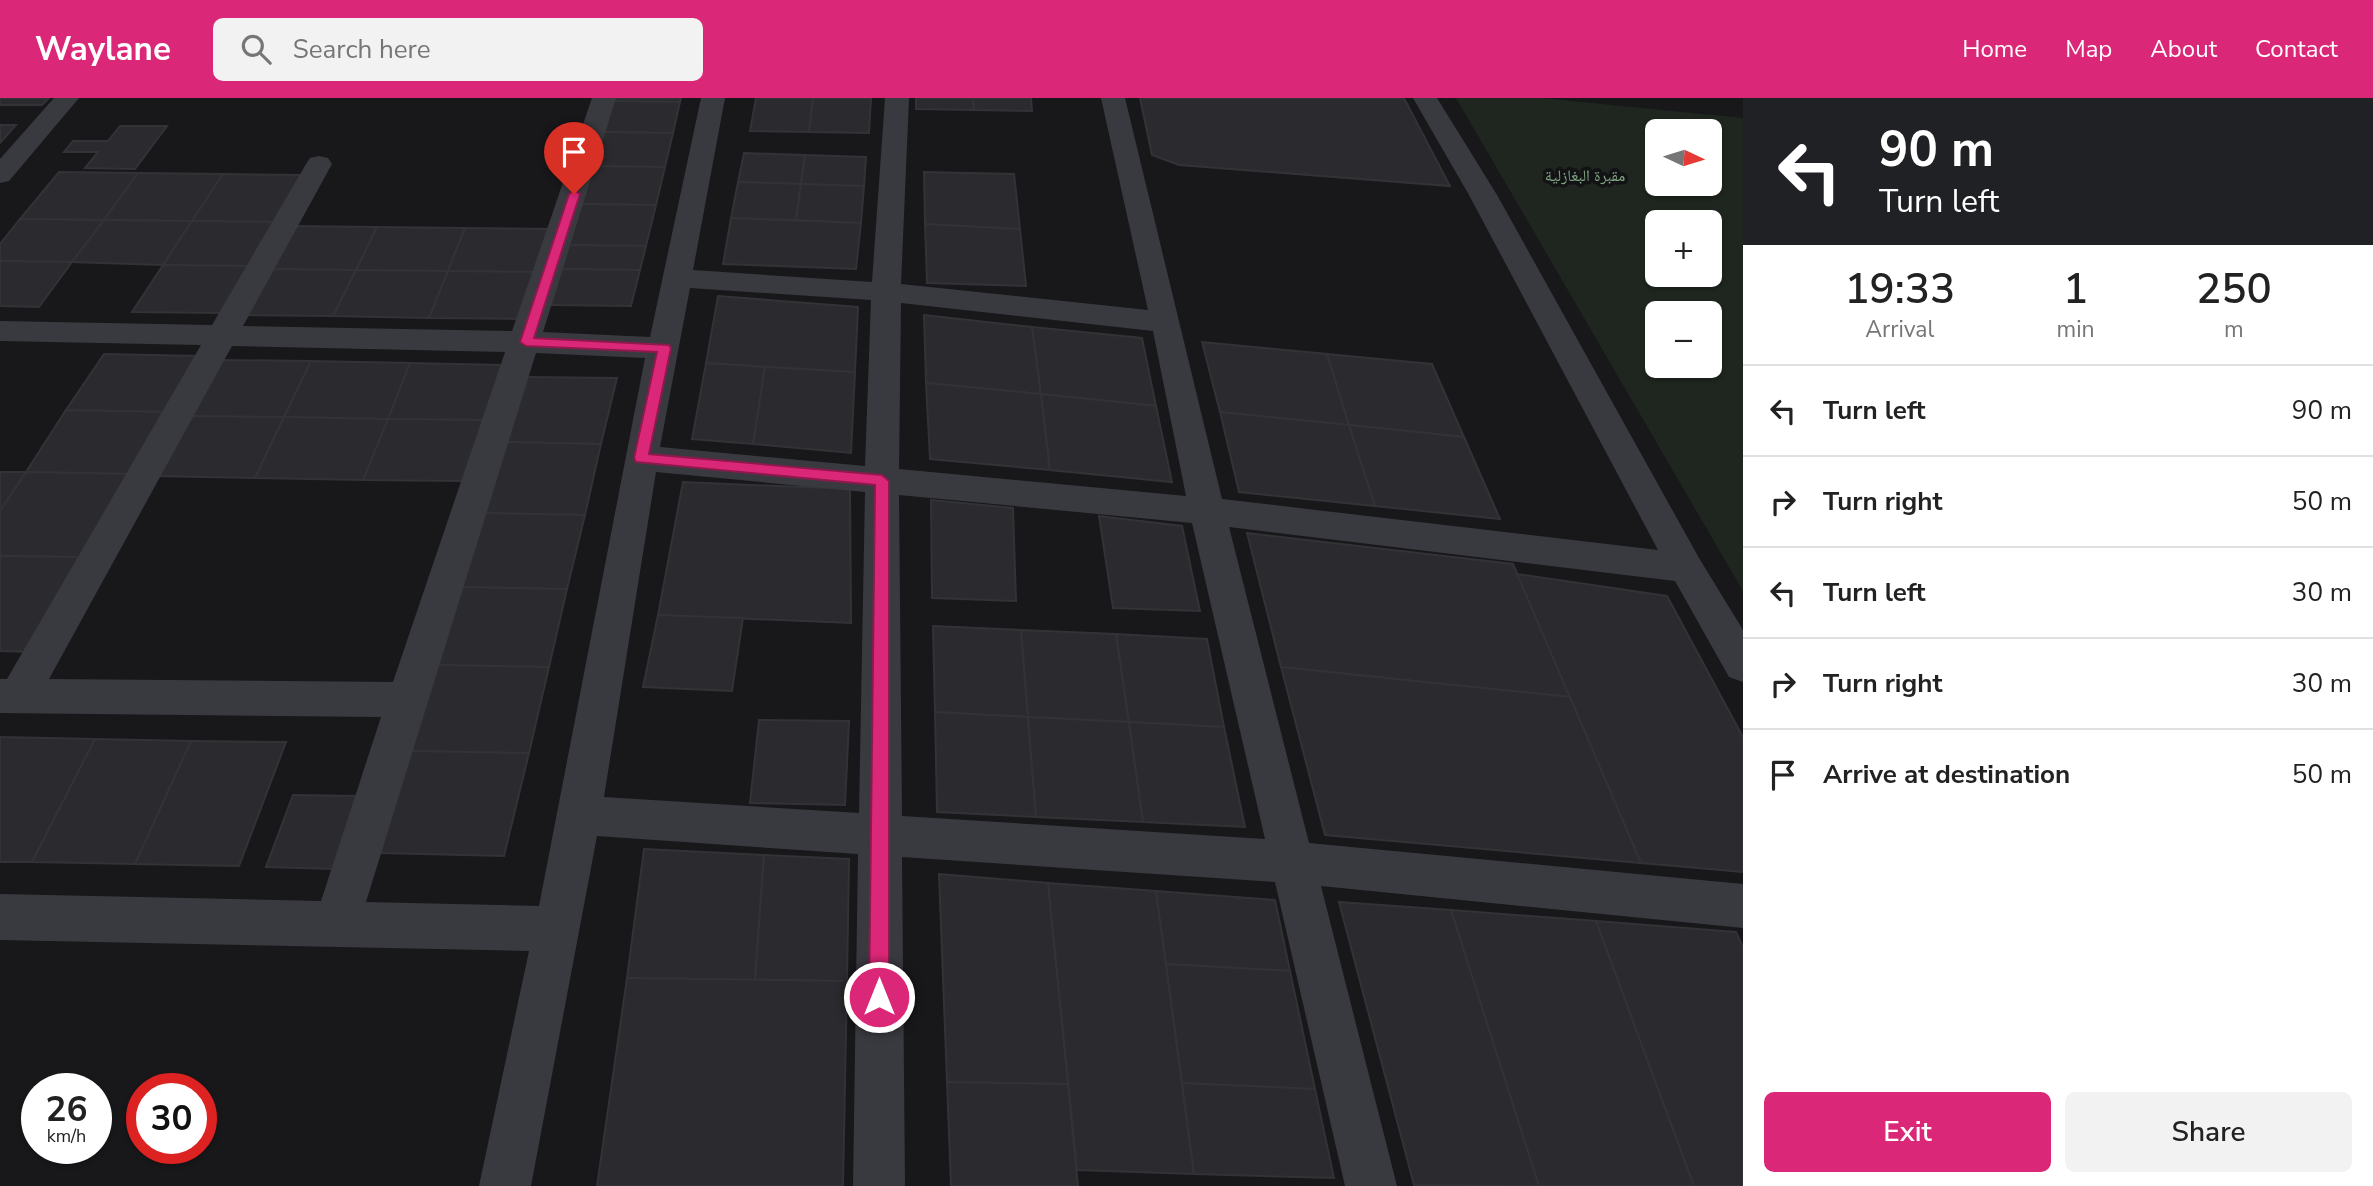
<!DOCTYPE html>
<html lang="en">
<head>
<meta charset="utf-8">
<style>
  :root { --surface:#fff; --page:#f2f2f2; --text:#222; --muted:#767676; --line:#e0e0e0; --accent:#db2777 }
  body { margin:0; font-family:"Nunito Sans","Noto Naskh Arabic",sans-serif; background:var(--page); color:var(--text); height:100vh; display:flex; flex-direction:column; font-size:26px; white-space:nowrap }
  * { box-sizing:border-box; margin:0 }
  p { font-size:23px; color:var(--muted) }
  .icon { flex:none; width:38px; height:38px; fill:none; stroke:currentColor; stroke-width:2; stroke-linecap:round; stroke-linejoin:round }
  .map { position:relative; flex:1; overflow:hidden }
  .details { display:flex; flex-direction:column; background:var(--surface); width:630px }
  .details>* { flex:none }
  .top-card { background:#202124; color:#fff; overflow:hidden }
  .needle { width:46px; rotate:94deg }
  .controls { position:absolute; left:1645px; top:21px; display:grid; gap:14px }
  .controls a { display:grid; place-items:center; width:77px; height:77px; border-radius:10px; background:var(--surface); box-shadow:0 2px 5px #0004; font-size:35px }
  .speed { position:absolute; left:21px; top:975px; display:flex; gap:14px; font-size:35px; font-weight:700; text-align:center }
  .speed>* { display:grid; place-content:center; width:91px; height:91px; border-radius:50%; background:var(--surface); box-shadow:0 2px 5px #0004; line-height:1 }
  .speed small { font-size:18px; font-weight:400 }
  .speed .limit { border:10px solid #d22; background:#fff; color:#111 }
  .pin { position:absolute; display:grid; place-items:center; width:60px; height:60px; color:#fff; margin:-72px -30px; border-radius:50% 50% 50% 0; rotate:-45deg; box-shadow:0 0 7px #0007 }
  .pin .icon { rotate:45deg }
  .me { position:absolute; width:77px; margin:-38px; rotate:0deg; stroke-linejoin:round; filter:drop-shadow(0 0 5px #0008) }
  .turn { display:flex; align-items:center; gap:24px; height:147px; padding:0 21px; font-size:32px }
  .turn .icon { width:91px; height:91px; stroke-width:2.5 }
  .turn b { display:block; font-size:49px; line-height:60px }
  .eta { display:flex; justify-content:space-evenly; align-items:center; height:119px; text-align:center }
  .eta b { font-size:42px; font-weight:600; line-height:49px }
  .action { display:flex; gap:14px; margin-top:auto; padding:14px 21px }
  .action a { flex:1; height:80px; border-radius:10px; background:var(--accent); color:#fff; font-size:28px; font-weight:600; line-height:80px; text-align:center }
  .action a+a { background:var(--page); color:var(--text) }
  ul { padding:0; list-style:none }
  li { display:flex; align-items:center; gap:21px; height:91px; padding:0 21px; border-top:2px solid var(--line) }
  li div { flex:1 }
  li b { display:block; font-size:26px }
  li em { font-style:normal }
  header { display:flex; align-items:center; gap:42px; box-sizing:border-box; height:98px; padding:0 35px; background:var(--accent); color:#fff }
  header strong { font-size:33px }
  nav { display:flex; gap:38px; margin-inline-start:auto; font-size:24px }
  .search { width:490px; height:63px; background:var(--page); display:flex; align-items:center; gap:18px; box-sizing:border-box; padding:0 24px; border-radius:10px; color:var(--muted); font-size:26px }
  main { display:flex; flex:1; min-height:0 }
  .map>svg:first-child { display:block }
  .green { fill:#1e261f; fill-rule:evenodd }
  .building { fill:#2b2b2f; stroke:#323237; stroke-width:2 }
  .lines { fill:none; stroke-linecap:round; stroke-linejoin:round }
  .street { fill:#393a40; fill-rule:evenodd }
  .route { fill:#db2777; stroke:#8e194d; stroke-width:2 }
  .labels { text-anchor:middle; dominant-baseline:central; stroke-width:7; stroke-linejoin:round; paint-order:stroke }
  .far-park-label { font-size:16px; fill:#80a784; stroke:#131316 }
</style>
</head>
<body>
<header>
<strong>Waylane</strong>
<div class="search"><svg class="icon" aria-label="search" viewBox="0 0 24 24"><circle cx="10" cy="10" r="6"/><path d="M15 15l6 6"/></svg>Search here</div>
<nav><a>Home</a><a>Map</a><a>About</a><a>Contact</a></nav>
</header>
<main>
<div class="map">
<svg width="1743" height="1088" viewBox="0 0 1743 1088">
  <rect width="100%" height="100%" fill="#18181b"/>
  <!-- green -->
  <path class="green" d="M1456 0H1541L1743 20V493ZM1657 33H1710V86H1657ZM1657 124H1710V177H1657ZM1657 215H1710V268H1657Z"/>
  <!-- building -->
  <g class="building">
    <polygon points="0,0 49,0 42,7 0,7"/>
    <polygon points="615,0 681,0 680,4 614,3"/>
    <polygon points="756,0 813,0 809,34 750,33"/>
    <polygon points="813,0 871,0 869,35 809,34"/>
    <polygon points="916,0 973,0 974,12 916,11"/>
    <polygon points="973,0 1031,0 1032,13 974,12"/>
    <polygon points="1140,0 1404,0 1450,88 1179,67 1152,57"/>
    <polygon points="614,3 680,4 673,35 604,34"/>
    <polygon points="0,27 16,27 0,45"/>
    <polygon points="120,28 167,28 135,71 85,70 98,54 64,54 73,43 108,43"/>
    <polygon points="604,34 673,35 665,69 594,68"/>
    <polygon points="744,55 805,57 801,86 738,84"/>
    <polygon points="805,57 866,59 864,88 801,86"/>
    <polygon points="594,68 665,69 656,107 582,106"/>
    <polygon points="59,74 138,75 104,122 20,121"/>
    <polygon points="924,74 1014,76 1020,131 925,126"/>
    <polygon points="138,75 223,76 192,123 104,122"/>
    <polygon points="223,76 304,77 276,124 192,123"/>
    <polygon points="738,84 801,86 796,122 731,120"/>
    <polygon points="801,86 864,88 861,125 796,122"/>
    <polygon points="582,106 656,107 646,148 569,147"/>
    <polygon points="731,120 861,125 856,171 723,166"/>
    <polygon points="20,121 104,122 72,164 0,163 0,146"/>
    <polygon points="104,122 192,123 163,167 72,164"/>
    <polygon points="192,123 276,124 251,168 163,167"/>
    <polygon points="925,126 1020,131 1026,188 927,185"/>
    <polygon points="291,128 377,129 356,172 267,171"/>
    <polygon points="377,129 465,130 448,173 356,172"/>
    <polygon points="465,130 552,131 538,174 448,173"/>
    <polygon points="569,147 646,148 640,172 562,171"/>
    <polygon points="0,163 72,164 39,209 0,208"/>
    <polygon points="163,167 251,168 224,215 132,214"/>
    <polygon points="267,171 356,172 333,218 241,217"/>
    <polygon points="562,171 640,172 631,208 551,207"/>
    <polygon points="356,172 448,173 429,220 333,218"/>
    <polygon points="448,173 538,174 523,221 429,220"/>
    <polygon points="718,198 858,209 855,274 706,265"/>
    <polygon points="924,217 1032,229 1041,296 926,285"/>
    <polygon points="1032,229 1142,240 1156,308 1041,296"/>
    <polygon points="1202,244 1327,256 1349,327 1220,314"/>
    <polygon points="104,256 202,258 169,314 66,312"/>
    <polygon points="1327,256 1432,266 1464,339 1349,327"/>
    <polygon points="220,262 311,263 284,319 189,318"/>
    <polygon points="311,263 410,265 388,321 284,319"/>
    <polygon points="410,265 505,267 487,322 388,321"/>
    <polygon points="706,265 765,269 753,346 692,341"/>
    <polygon points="765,269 855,274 851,355 753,346"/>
    <polygon points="527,279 617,280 601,346 507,344"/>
    <polygon points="926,285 1041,296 1050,372 930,361"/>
    <polygon points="1041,296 1156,308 1172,384 1050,372"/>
    <polygon points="66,312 169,314 134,376 26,374"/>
    <polygon points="1220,314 1349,327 1375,408 1239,394"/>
    <polygon points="189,318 284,319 255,380 155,378"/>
    <polygon points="284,319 388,321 363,382 255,380"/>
    <polygon points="388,321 487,322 467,383 363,382"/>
    <polygon points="1349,327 1464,339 1500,421 1375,408"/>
    <polygon points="507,344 601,346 585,417 484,415"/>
    <polygon points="0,374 26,374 0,413"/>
    <polygon points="26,374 134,376 86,459 0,458 0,413"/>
    <polygon points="683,384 850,391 851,525 658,517"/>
    <polygon points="931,402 1013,410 1016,503 932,500"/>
    <polygon points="484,415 585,417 567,491 462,489"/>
    <polygon points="1099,418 1182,428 1200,513 1113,510"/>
    <polygon points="1247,435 1513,466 1570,599 1281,569"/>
    <polygon points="0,458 86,459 31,554 0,553"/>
    <polygon points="1517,476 1667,498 1743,639 1743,774 1641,765"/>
    <polygon points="462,489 567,491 549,569 438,567"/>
    <polygon points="658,517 743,520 732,593 643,589"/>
    <polygon points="933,528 1021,532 1028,619 935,614"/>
    <polygon points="1021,532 1116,536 1129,624 1028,619"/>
    <polygon points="1116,536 1207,541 1224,629 1129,624"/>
    <polygon points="438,567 549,569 529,655 411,653"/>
    <polygon points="1281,569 1570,599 1641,765 1325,737"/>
    <polygon points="935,614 1028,619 1036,719 937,714"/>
    <polygon points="1028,619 1129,624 1143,724 1036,719"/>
    <polygon points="759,622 849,623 845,707 750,705"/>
    <polygon points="1129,624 1224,629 1245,729 1143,724"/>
    <polygon points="0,639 95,641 32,764 0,764"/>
    <polygon points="95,641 191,643 135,766 32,764"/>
    <polygon points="191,643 286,644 239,768 135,766"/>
    <polygon points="411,653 529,655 504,758 380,755"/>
    <polygon points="293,697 360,698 336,771 266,769"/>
    <polygon points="644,751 764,757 755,882 627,880"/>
    <polygon points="764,757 849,761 847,883 755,882"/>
    <polygon points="939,776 1048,785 1068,986 947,984"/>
    <polygon points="1048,785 1156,793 1194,1076 1077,1072"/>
    <polygon points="1156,793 1275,802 1290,873 1166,866"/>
    <polygon points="1339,804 1451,812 1539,1088 1414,1087"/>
    <polygon points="1451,812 1596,823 1694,1088 1539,1088"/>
    <polygon points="1596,823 1736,834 1743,849 1743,1088 1694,1088"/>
    <polygon points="1166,866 1290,873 1315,991 1182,985"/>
    <polygon points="627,880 847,883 843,1088 597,1088"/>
    <polygon points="947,984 1068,986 1078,1088 951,1088"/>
    <polygon points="1182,985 1315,991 1334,1080 1194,1076"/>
  </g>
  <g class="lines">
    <!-- street -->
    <g class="street">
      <polygon points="54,0 79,0 9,83 0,85 0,61"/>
      <path d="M592 0H616L543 234 650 239 701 0H725L693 172 872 184 885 0H909L901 186 1148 212 1101 0H1125L1222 401 1658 452 1469 97 1413 0H1437L1497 97 1699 460 1743 532V584L1729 579 1675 483 1229 429 1309 745 1743 786V830L1321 788 1397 1088H1345L1275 784 902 759 905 1088H853L858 756 597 738 531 1088H479L529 853 0 842V796L321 803 381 619 0 615V581H7L201 247 0 243V223L212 227 306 66 310 60 319 58 328 60 332 66 243 228 512 233ZM690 190 871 202 865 368 660 349ZM901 205 1153 233 1186 398 899 371ZM232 248 505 254 393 584 49 581ZM536 255 645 260 539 808 366 804ZM656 374 865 394 859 715 604 699ZM899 397 1192 425 1265 741 902 718Z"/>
    </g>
  </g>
  <!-- route -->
  <polygon class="route" points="574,92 580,96 534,240 669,247 671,250 649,356 882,377 889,383 889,899 886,906 879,909 872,906 869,899 875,387 636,364 634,360 657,254 526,248 520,244 569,96"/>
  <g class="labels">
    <!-- far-park labels -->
    <g class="far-park-label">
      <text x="1585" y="78">مقبرة البغازلية</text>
    </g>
  </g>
</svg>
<div class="controls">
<a><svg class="needle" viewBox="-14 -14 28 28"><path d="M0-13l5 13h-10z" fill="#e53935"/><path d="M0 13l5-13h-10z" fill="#767676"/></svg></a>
<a>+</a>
<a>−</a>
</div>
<div class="speed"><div>26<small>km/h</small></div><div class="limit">30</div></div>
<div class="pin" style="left:574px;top:96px;background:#d93025"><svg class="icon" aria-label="arrive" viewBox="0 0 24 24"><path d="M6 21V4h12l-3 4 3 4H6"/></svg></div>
<svg class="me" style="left:879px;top:899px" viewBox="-20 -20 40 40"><circle r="17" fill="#db2777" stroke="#fff" stroke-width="3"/><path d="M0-11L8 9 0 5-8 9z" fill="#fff"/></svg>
</div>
<section class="details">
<div class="top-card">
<div class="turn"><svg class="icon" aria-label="left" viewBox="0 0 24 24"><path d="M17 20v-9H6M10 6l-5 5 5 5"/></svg><div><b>90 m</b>Turn left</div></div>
</div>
<div class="eta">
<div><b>19:33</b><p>Arrival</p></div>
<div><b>1</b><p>min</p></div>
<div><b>250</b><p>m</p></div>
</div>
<ul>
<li><svg class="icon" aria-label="left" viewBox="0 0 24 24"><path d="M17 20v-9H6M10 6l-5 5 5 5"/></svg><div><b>Turn left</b></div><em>90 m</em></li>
<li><svg class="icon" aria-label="right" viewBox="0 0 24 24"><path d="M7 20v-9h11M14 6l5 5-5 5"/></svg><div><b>Turn right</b></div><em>50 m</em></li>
<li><svg class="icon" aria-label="left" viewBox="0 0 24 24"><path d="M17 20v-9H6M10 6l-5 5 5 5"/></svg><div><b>Turn left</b></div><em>30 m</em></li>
<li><svg class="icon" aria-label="right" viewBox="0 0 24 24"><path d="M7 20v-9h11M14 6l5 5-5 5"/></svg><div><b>Turn right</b></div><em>30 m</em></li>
<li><svg class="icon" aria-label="arrive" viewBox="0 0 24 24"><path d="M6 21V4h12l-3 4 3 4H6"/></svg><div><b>Arrive at destination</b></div><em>50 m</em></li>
</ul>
<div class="action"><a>Exit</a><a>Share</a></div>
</section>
</main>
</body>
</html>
